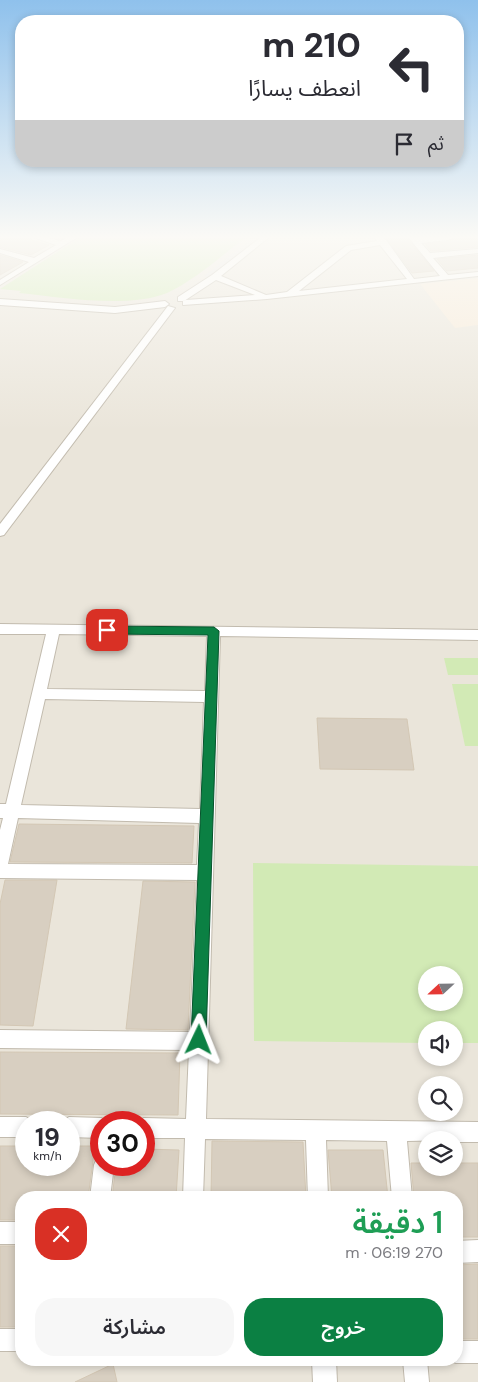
<!DOCTYPE html>
<html lang="ar">
<head>
<meta charset="utf-8">
<style>
  :root { --surface:#fff; --page:#f7f7f7; --text:#2b2b33; --muted:#7c7c81; --accent:#0b8043 }
  body { margin:0; font-family:"DM Sans","Noto Sans Arabic",sans-serif; background:var(--page); color:var(--text); direction:rtl; height:100vh; display:flex; flex-direction:column; font-size:19px; white-space:nowrap }
  * { box-sizing:border-box; margin:0 }
  p { font-size:16px; color:var(--muted) }
  .icon { flex:none; width:28px; height:28px; fill:none; stroke:currentColor; stroke-width:2; stroke-linecap:round; stroke-linejoin:round }
  .map { position:relative; flex:1; overflow:hidden; direction:ltr }
  .panel { position:absolute; left:15px; top:1191px; width:448px; height:175px; display:flex; flex-direction:column; background:var(--surface); border-radius:20px; box-shadow:0 2px 8px #0003; direction:rtl }
  .panel>* { flex:none }
  .top-card { position:absolute; left:15px; top:15px; width:449px; height:152px; border-radius:20px; box-shadow:0 2px 8px #0003; direction:rtl; background:#fff; color:var(--text); overflow:hidden }
  .needle { width:32px; rotate:248deg }
  .controls { position:absolute; left:418px; top:966px; display:grid; gap:10px }
  .controls a { display:grid; place-items:center; width:45px; height:45px; border-radius:50%; background:var(--surface); box-shadow:0 2px 8px #0003; font-size:25px }
  .speed { position:absolute; left:15px; top:1111px; display:flex; gap:10px; font-size:25px; font-weight:700; text-align:center }
  .speed>* { display:grid; place-content:center; width:65px; height:65px; border-radius:50%; background:var(--surface); box-shadow:0 2px 8px #0003; line-height:1 }
  .speed small { font-size:12px; font-weight:400 }
  .speed .limit { border:8px solid #d22; background:#fff; color:#111 }
  .pin { position:absolute; display:grid; place-items:center; width:42px; height:42px; color:#fff; margin:-21px; border-radius:10px; box-shadow:0 2px 8px #0006 }
  .me { position:absolute; width:55px; margin:-28px; rotate:2deg; stroke-linejoin:round; filter:drop-shadow(0 0 4px #0008) }
  .turn { display:flex; align-items:center; gap:18px; height:105px; padding:0 20px; font-size:22px }
  .turn .icon { width:65px; height:65px; stroke-width:2.5 }
  .turn b { display:block; font-size:35px; line-height:42px }
  .then { display:flex; align-items:center; height:48px; padding:0 20px; background:#0003; gap:10px; font-size:19px }
  .round { display:grid; place-items:center; flex:none; width:52px; height:52px; border-radius:20px; background:var(--page) }
  .headline { display:flex; align-items:center; justify-content:space-between; height:85px; padding:0 20px }
  h1 { font-size:30px; font-weight:600; line-height:38px; color:#1e9e55 }
  .cta { display:flex; gap:10px; margin-top:auto; padding:10px 20px }
  .cta a { flex:1; height:58px; border-radius:20px; background:var(--accent); color:#fff; font-size:20px; font-weight:600; line-height:58px; text-align:center }
  .cta a+a { background:var(--page); color:var(--text) }
  .map>svg:first-child { display:block }
  .residential { fill:#eae5da; fill-rule:evenodd }
  .commercial { fill:#f7ead8 }
  .green { fill:#d2eab5; fill-rule:evenodd }
  .parking { fill:#e5e3e0 }
  .building { fill:#d8cfc1; stroke:#d3c7b4 }
  .lines { fill:none; stroke-linecap:round; stroke-linejoin:round }
  .minor-casing { stroke:#c2bbae; stroke-width:2 }
  .minor { fill:#fff; fill-rule:evenodd }
  .route { fill:#0b8043; stroke:#07532c }
</style>
</head>
<body>
<div class="map">
<svg width="478" height="1382" viewBox="0 0 478 1382">
  <rect width="100%" height="100%" fill="#f6f3ec"/>
  <!-- residential -->
  <path class="residential" d="M0 238H478V1382H0ZM426 975H454V1002H426ZM426 1030H454V1058H426ZM426 1085H454V1112H426ZM26 1122H69V1165H26ZM101 1122H144V1165H101ZM426 1140H454V1168H426ZM21 1198H456V1360H21Z"/>
  <!-- commercial -->
  <polygon class="commercial" points="478,278 478,325 455,328 420,284"/>
  <!-- green -->
  <g class="green">
    <path d="M79 238H245C220 257 195 280 167 293 128 309 60 297 19 293L21 291 0 289Z"/>
    <polygon points="444,658 478,658 478,675 448,675"/>
    <polygon points="452,684 478,684 478,746 465,746"/>
    <path d="M253 863 478 866V1043H454V1030H426V1043L254 1041ZM426 975H454V1002H426Z"/>
  </g>
  <!-- parking -->
  <polygon class="parking" points="252,238 259,238 209,278 204,276"/>
  <!-- building -->
  <g class="building">
    <polygon points="0,238 24,238 49,245 31,255 0,247"/>
    <polygon points="386,238 407,238 434,271 412,273"/>
    <polygon points="454,238 478,238 478,247 431,251 425,244 448,242"/>
    <polygon points="0,255 23,262 0,275"/>
    <polygon points="478,255 478,268 447,271 437,259"/>
    <polygon points="317,718 407,719 414,770 320,769"/>
    <polygon points="19,824 194,826 192,863 10,862"/>
    <polygon points="5,880 57,880 33,1026 0,1025 0,904"/>
    <polygon points="143,881 195,882 188,1030 126,1029"/>
    <polygon points="0,1052 180,1053 178,1115 0,1114"/>
    <polygon points="212,1141 303,1142 306,1198 211,1198"/>
    <polygon points="0,1146 26,1146 26,1165 69,1165 69,1146 95,1146 88,1198 21,1198 21,1220 0,1220"/>
    <polygon points="144,1149 179,1150 176,1198 112,1198 116,1165 144,1165"/>
    <polygon points="328,1150 383,1150 388,1198 332,1198"/>
    <polygon points="411,1163 426,1163 426,1168 454,1168 454,1163 478,1163 478,1237 456,1237 456,1198 414,1198"/>
    <rect x="0" y="1246" width="21" height="81"/>
    <polygon points="478,1264 478,1339 456,1339 456,1265"/>
    <polygon points="113,1364 117,1382 75,1382"/>
  </g>
  <g class="lines">
    <!-- minor casing -->
    <g class="minor-casing">
      <g id="minor">
        <polygon points="36,238 48,238 61,241 67,238 76,238 0,285 0,280 29,262 0,253 0,249 34,258 56,245"/>
        <path d="M260 238H268L221 276 266 295 287 292 346 246 377 241 375 238H383L386 240 414 279 440 276 409 238H452L448 240 421 243 430 253 478 249V253L433 258 448 275 478 272V276L267 299 183 305V301L186 300 255 295 216 280 184 301H178V297L212 275ZM380 245 407 279 299 291 351 250Z"/>
        <polygon points="0,299 115,307 165,301 169,304 165,307 115,313 0,305"/>
        <polygon points="168,306 175,308 4,535 0,536 0,524"/>
        <path d="M0 624 478 630V640L220 636 206 1119 478 1122V1142H454V1140L407 1141 412 1198H392L387 1141 326 1140 328 1198H308L306 1140 205 1139 203 1198H183L185 1138H144V1122H136L144 1118 186 1119 189 1050 0 1048V1030L190 1032 197 880 0 878V830L3 818H0V804H6L46 634H0ZM59 634 207 636 205 691 47 689ZM45 699 204 702 200 809 21 805ZM18 818 199 823 197 865 8 864Z"/>
        <polygon points="0,1117 26,1117 34,1122 26,1122 26,1137 0,1137"/>
        <polygon points="69,1117 101,1118 109,1122 101,1122 101,1138 69,1137 69,1122 61,1122"/>
        <polygon points="101,1156 101,1165 114,1165 110,1198 90,1198 94,1165 97,1158"/>
        <rect x="0" y="1222" width="21" height="22"/>
        <polygon points="478,1240 478,1262 456,1263 456,1241"/>
        <rect x="0" y="1329" width="21" height="22"/>
        <polygon points="456,1341 478,1341 478,1363 456,1363 448,1360 456,1360"/>
        <polygon points="312,1360 336,1360 337,1382 313,1382"/>
        <polygon points="403,1360 427,1360 429,1382 405,1382"/>
      </g>
    </g>
    <!-- minor -->
    <use href="#minor" class="minor"/>
  </g>
  <!-- sky -->
  <linearGradient id="sky" x2="0" y2="1"><stop stop-color="#8fc1ec"/><stop offset="0.55" stop-color="#fbfaf6"/><stop offset="1" stop-color="#fbfaf6" stop-opacity="0"/></linearGradient>
  <rect width="478" height="431" fill="url(#sky)"/>
  <!-- route -->
  <polygon class="route" points="107,626 214,627 219,631 206,1040 204,1046 199,1048 193,1046 191,1040 208,635 107,634 102,630"/>
</svg>
<div class="controls">
<a><svg class="needle" viewBox="-14 -14 28 28"><path d="M0-13l5 13h-10z" fill="#e53935"/><path d="M0 13l5-13h-10z" fill="#7c7c81"/></svg></a>
<a><svg class="icon" aria-label="sound" viewBox="0 0 24 24"><path d="M4 9h4l5-4v14l-5-4H4zM17 9q2 3 0 6"/></svg></a>
<a><svg class="icon" aria-label="search" viewBox="0 0 24 24"><circle cx="10" cy="10" r="6"/><path d="M15 15l6 6"/></svg></a>
<a><svg class="icon" aria-label="layers" viewBox="0 0 24 24"><path d="M12 4l9 5-9 5-9-5zM3 14l9 5 9-5"/></svg></a>
</div>
<div class="speed"><div>19<small>km/h</small></div><div class="limit">30</div></div>
<div class="pin" style="left:107px;top:630px;background:#d93025"><svg class="icon" aria-label="arrive" viewBox="0 0 24 24"><path d="M6 21V4h12l-3 4 3 4H6"/></svg></div>
<svg class="me" style="left:199px;top:1040px" viewBox="-20 -20 40 40"><path d="M0-17L14 15 0 8-14 15z" fill="#0b8043" stroke="#fff" stroke-width="4"/></svg>
<div class="top-card">
<div class="turn"><svg class="icon" aria-label="left" viewBox="0 0 24 24"><path d="M17 20v-9H6M10 6l-5 5 5 5"/></svg><div><b>210 m</b>انعطف يسارًا</div></div>
<div class="then">ثم<svg class="icon" aria-label="arrive" viewBox="0 0 24 24"><path d="M6 21V4h12l-3 4 3 4H6"/></svg></div>
</div>
<section class="panel">
<div class="headline"><div><h1>1 دقيقة</h1><p>270 m · 06:19</p></div><a class="round" style="background:#d93025;color:#fff"><svg class="icon" aria-label="close" viewBox="0 0 24 24"><path d="M6 6l12 12M18 6L6 18"/></svg></a></div>
<div class="cta"><a>خروج</a><a>مشاركة</a></div>
</section>
</div>
</body>
</html>
